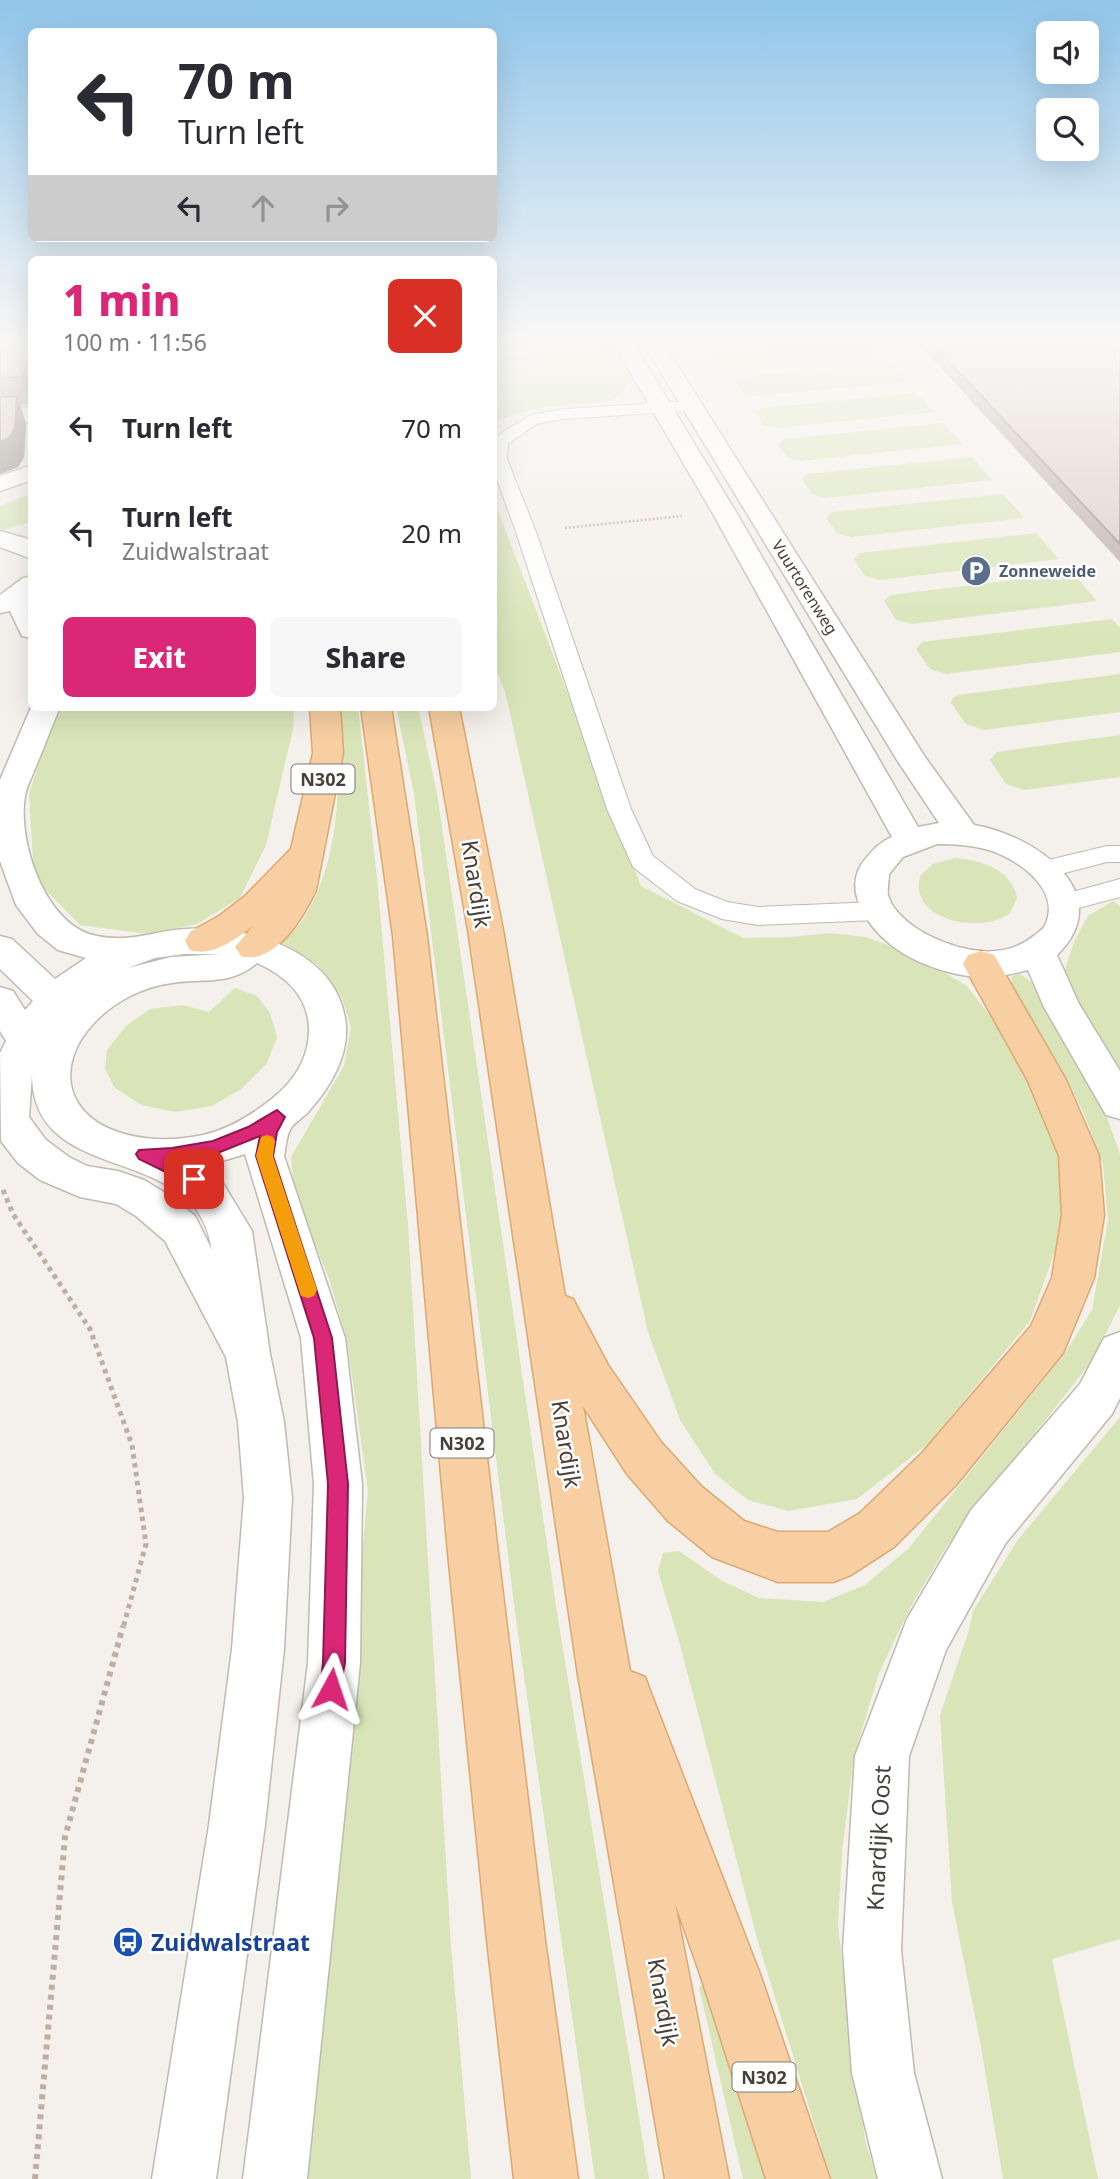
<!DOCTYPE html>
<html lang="en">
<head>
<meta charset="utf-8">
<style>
  :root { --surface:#fff; --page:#f7f7f7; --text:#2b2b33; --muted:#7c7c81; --accent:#db2777 }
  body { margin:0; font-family:"Noto Sans",sans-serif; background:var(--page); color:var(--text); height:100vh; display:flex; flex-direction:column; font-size:26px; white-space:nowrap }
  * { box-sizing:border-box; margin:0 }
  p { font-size:23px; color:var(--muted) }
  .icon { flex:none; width:38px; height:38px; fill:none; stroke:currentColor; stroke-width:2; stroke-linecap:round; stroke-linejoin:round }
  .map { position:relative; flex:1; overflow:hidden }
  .sheet { position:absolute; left:28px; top:256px; width:469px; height:455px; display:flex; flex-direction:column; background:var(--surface); border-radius:10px; box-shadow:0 7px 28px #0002 }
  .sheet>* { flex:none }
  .guide { position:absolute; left:28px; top:28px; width:469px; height:214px; border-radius:10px; box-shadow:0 7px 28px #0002; background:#fff; color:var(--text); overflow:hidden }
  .controls { position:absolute; left:1036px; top:21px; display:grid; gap:14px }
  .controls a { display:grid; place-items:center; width:63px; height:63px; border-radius:10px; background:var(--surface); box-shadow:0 7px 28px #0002; font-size:35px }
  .pin { position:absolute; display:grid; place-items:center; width:60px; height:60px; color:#fff; margin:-30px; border-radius:14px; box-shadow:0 4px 10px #0006 }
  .me { position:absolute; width:77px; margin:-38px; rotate:5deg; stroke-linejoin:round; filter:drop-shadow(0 0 5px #0008) }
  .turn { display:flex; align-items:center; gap:24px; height:147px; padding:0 35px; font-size:32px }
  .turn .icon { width:91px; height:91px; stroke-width:2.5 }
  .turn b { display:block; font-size:49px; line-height:60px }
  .lanes { display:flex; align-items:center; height:66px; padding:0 35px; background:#0003; justify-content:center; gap:35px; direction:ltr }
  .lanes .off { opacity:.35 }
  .round { display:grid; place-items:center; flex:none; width:74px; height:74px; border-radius:10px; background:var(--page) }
  .summary { display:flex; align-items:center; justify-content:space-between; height:119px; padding:0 35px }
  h1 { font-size:42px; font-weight:800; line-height:52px; color:var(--accent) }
  .button { display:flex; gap:14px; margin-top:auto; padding:14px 35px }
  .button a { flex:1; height:80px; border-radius:10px; background:var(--accent); color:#fff; font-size:28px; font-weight:800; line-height:80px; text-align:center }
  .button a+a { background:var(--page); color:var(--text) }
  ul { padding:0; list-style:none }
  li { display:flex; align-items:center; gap:21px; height:105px; padding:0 35px }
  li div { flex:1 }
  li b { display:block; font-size:26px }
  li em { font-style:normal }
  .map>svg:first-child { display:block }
  .green { fill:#d9e5b8 }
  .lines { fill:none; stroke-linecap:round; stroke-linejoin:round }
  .service-casing { stroke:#c2b9b1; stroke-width:2 }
  .pedestrian-casing { stroke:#c2b9b1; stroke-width:3 }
  .minor-casing { stroke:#c2b9b1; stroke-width:3 }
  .tertiary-casing { stroke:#c2b9b1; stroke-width:3 }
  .primary-casing { stroke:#dca872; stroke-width:3 }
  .path-far2 { stroke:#c0afa1; stroke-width:2.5; stroke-dasharray:2 2; stroke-linecap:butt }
  .path-far1 { stroke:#c0afa1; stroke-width:5; stroke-dasharray:4.5 4.5; stroke-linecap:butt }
  .path { stroke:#c0afa1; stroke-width:6; stroke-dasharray:5 5; stroke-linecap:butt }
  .service { fill:#fff; fill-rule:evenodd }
  .pedestrian { fill:#fff; fill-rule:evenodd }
  .minor { fill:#fff; fill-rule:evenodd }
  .tertiary { fill:#fff; fill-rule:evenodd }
  .primary { fill:#f7cfa2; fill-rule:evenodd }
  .wall { fill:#bab0a9 }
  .shaded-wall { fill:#97908a }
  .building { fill:#d8cdc5; stroke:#97908a; stroke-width:2 }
  .route { fill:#db2777; stroke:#8e194d; stroke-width:2 }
  .slow { fill:#f59e0b }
  .labels { text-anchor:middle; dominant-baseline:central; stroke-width:5; stroke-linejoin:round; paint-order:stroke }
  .far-service-label { font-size:16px; font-weight:bold; fill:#4e5e75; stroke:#fff; text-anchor:start }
  .far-street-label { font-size:16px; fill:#48403a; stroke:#fff }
  .shield { fill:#fff; stroke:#7f7975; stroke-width:2 }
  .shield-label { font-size:18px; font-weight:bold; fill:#48403a }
  .near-street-label { font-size:23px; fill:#48403a; stroke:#fff }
  .near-transit-label { font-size:23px; font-weight:bold; fill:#164399; stroke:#fff; text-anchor:start }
</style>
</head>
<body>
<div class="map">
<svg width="1120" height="2179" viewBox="0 0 1120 2179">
  <rect width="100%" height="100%" fill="#f4f0eb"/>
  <!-- green -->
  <g class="green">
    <polygon points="842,338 868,338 882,353 734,367 723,364 715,353 721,349"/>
    <path d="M613 342 633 374C628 388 622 394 610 401 574 406 525 404 494 424V359Z"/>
    <polygon points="890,363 907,382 755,396 743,393 735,381 741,377"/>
    <polygon points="916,393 934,412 777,428 764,425 756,412 761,408"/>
    <polygon points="943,423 962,444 800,461 787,457 778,444 784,439"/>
    <polygon points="972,457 992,480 825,498 812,494 802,479 808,474"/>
    <polygon points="31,494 31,522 0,531 0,506"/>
    <polygon points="1003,494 1024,518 851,537 837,533 826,518 832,512"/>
    <polygon points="494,500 641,886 743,938 791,937 831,933 865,937 911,953 967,986 1001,1030 1026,1073 1049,1123 1063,1180 1060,1237 1030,1321 928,1444 857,1499 788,1511 748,1500 715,1474 680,1420 648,1332 505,691 494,665"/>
    <polygon points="1036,533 1059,559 880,580 865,576 854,559 860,553"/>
    <polygon points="1073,573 1097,601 912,624 896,620 884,601 890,595"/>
    <polygon points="1112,619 1120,628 1120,652 946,674 930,669 916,649 922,642"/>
    <polygon points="1120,674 1120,712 984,730 966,724 951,703 953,698 958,695"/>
    <polygon points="56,707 294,707 293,729 266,845 240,898 197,924 148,934 80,925 34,878 29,794"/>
    <path d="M338 707H358L377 878 408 1225 451 1946 471 2179H303L368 1491 347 1340 329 1279 294 1192 291 1157 344 1066 351 1027 342 998 318 965 281 942C289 934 298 927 304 918 343 855 339 778 338 707Z"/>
    <polygon points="396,707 418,707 437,793 556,1606 649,2179 595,2179 515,1612 414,794"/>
    <polygon points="1120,735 1120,777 1024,790 1006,784 990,760 997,752"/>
    <path d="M955 858C980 860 1012 869 1017 898L1010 913C982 935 908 921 920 876L933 864Z"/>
    <polygon points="1113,901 1120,906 1120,1072 1063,975 1074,942 1088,916"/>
    <polygon points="1020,974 1033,983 1055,1017 1106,1114 1120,1154 1120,1305 1094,1358 947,1546 911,1606 879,1673 854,1756 842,1852 838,1924 847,2008 865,2139 877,2179 831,2179 758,1942 679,1641 658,1571 663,1553 679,1551 722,1581 759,1598 823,1602 865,1585 909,1548 1065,1353 1092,1310 1108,1220 1103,1164 1084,1114 1061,1068 1011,985 1012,976"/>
    <polygon points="235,988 257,996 270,1013 277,1037 267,1063 241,1089 212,1106 176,1112 141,1105 115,1088 105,1069 107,1050 126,1026 150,1009 183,1005 209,1012"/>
    <polygon points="1120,1417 1120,1939 1052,1959 1098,2179 1003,2179 980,2041 952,1902 940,1715 969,1630 973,1611 1017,1541"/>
    <polygon points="713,1982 775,2179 743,2179 699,1987"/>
  </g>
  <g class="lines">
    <!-- service casing -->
    <g class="service-casing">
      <g id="service">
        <polygon points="692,401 701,406 698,410 564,419 536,424 508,444 507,459 536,532 631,809 653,856 695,889 727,902 758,907 877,902 886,905 890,911 886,917 877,920 758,925 722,919 677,901 633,867 607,809 516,532 494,471 494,438 531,415 564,409"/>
        <polygon points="1107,846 1120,846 1120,862 1107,862 1045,878 1036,875 1032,869 1036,863"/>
        <polygon points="1120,879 1120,897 1067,911 1058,908 1054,902 1058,896"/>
      </g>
    </g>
    <!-- pedestrian casing -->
    <g class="pedestrian-casing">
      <polygon id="pedestrian" points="32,407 32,421 0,423 0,409"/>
    </g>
    <!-- minor casing -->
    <g class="minor-casing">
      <polygon id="minor" points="32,465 32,480 0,491 0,476"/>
    </g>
    <!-- tertiary casing -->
    <g class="tertiary-casing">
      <g id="tertiary">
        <path d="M610 338H630L736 512 918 827 939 823 897 760 640 338H660L925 757 974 825C1034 835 1120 893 1057 955L1079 1004 1120 1071V1119L1106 1115 1044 1007 1028 970C1013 974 995 978 980 977 954 976 920 965 898 950 869 930 838 888 867 857 875 848 880 842 892 837L712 512ZM937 844C953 844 970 845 985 849 1014 856 1061 888 1046 923 1044 929 1040 931 1035 935 1004 961 963 952 930 936 915 929 892 912 888 895 887 889 889 880 889 874L903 857Z"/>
        <polygon points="0,531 32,540 32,559 0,547"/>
        <polygon points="32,576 32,638 22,636 10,611 0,613 0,595 23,578"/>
        <path d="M32 705 60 707C51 728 43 750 34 771 31 779 26 788 25 796 17 842 46 927 97 936 132 943 152 931 186 929 248 925 340 950 346 1026 348 1058 329 1089 308 1112 303 1118 293 1123 290 1130 286 1137 286 1148 284 1156L345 1338 362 1484 360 1663 307 2179H243L308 1663 314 1484 301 1338 245 1154 206 1166 219 1177 252 1231 270 1354 284 1422 292 1498 284 1649 265 1825 216 2179H152L209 1825 232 1649 244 1498 238 1422 226 1357 165 1241 136 1216 116 1204 80 1197 40 1180 18 1163 1 1141 0 1053 6 1041 0 1031V987L13 991 25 1010 33 1001 0 969V936L12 939 55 979 86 958 58 950 38 934 16 905 0 861V780ZM184 954H221L171 957 128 968 155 958ZM257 963C286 976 309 997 309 1030 309 1058 294 1081 273 1098 252 1115 229 1129 203 1135 176 1141 144 1141 118 1132 64 1114 56 1064 93 1024 113 1002 142 987 172 983 204 978 231 986 257 963ZM32 1074C32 1190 198 1139 212 1250L195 1216 172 1197 144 1180 118 1171 87 1166 69 1157 46 1140 29 1117Z"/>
        <polygon points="1120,1332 1120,1398 1112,1414 1005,1544 946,1650 909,1756 901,1950 914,2073 942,2179 878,2179 852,2073 843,1950 855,1756 907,1619 971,1510 1080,1384 1104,1338"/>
      </g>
    </g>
    <!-- primary casing -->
    <g class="primary-casing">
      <g id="primary">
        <path d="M310 707H340L343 753 316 890C304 917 274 966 241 956L235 947 253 926C234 940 213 957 190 950L185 941 190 932 219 916 244 897 291 849 313 753Z"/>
        <polygon points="361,707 391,707 427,936 498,1553 545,1940 578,2179 514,2179 487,1940 448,1553 393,936"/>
        <polygon points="429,707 459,707 503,930 565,1296 573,1299 608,1365 661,1442 702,1487 744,1521 778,1532 828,1532 860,1513 922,1453 1031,1326 1052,1278 1062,1215 1059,1156 1028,1081 963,964 968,955 981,951 994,955 1066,1080 1099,1156 1104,1215 1094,1278 1063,1353 956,1485 894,1547 851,1575 833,1582 778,1582 712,1557 668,1521 627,1474 583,1406 630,1671 645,1677 652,1696 760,1974 830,2179 766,2179 700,1974 675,1903 729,2179 665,2179 578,1675 468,930"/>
      </g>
    </g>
    <!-- path-far2 -->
    <g class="path-far2">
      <polyline points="494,352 584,340"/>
      <polyline points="565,528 682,516"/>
    </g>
    <!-- path-far1 -->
    <polyline class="path-far1" points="3,1190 13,1214 90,1329 132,1445 146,1544 123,1628"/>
    <!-- path -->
    <polyline class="path" points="35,2179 65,1837 123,1626"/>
    <!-- service -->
    <use href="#service" class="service"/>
    <!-- pedestrian -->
    <use href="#pedestrian" class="pedestrian"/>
    <!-- minor -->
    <use href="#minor" class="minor"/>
    <!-- tertiary -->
    <use href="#tertiary" class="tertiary"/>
    <!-- primary -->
    <use href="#primary" class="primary"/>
  </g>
  <!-- wall -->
  <g class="wall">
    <polygon points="0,338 32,338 30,404 20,405 26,424 24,457 18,467 0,474"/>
    <polygon points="913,338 1120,338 1120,562"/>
  </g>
  <!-- shaded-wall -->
  <g class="shaded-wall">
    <polygon points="32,352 32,401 30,404 22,377"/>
    <polygon points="17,396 26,424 24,457 18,467 0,474 0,442"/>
  </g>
  <!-- building -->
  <g class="building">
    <polygon points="0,338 32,338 32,352 22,377 0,378"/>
    <polygon points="927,338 1120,338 1120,544"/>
    <polygon points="17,396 15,428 9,438 0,442 0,397"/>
  </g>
  <!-- sky -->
  <linearGradient id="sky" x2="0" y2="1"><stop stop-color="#90c5ea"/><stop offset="0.53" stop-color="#faf8f6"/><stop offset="1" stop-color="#faf8f6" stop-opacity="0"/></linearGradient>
  <rect width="1120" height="643" fill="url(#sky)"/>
  <!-- route -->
  <polygon class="route" points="277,1110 285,1117 277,1132 273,1156 332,1338 348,1484 345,1663 338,1697 331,1700 323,1697 320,1689 323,1663 328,1484 314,1338 256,1156 260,1136 215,1154 174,1161 200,1174 202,1179 200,1184 194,1186 139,1159 136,1154 139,1150 172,1148 213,1141 248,1127"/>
  <!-- slow -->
  <polygon class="slow" points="267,1135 273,1137 275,1141 273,1156 317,1290 314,1296 308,1298 301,1296 299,1290 256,1156 261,1137"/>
  <!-- icons -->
  <defs>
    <g id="parking-disc" transform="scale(1.575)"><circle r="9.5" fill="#5c6f8a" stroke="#fff"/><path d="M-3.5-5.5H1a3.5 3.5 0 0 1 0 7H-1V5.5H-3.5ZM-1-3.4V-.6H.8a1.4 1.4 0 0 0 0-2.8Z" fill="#fff"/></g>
    <g id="bus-disc" transform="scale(1.575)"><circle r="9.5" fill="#1a4fb4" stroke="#fff"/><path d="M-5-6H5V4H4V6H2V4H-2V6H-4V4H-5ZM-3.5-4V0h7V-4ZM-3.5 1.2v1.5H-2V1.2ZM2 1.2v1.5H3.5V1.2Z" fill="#fff"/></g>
  </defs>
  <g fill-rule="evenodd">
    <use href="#parking-disc" x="976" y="571"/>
    <use href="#bus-disc" x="128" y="1942"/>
  </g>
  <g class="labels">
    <!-- far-service labels -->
    <g class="far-service-label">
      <text x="999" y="571">Zonneweide</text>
    </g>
    <!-- far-street labels -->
    <g class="far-street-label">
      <text transform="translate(805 587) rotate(58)">Vuurtorenweg</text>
    </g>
    <!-- shield labels -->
    <g class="shield">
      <rect x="291.5" y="764.5" width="63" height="29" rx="5"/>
      <rect x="430.5" y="1428.5" width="63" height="29" rx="5"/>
      <rect x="732.5" y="2062.5" width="63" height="29" rx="5"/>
    </g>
    <g class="shield-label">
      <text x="323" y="779">N302</text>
      <text x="462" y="1443">N302</text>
      <text x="764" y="2077">N302</text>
    </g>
    <!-- near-street labels -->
    <g class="near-street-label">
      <text transform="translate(477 884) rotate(81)">Knardijk</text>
      <text transform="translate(567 1444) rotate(81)">Knardijk</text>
      <text transform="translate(878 1838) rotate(-87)">Knardijk Oost</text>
      <text transform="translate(664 2002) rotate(80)">Knardijk</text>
    </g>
    <!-- near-transit labels -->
    <g class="near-transit-label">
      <text x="151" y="1942">Zuidwalstraat</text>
    </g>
  </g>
</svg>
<div class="controls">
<a><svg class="icon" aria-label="sound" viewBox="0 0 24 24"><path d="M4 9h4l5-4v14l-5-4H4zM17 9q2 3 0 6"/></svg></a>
<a><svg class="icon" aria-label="search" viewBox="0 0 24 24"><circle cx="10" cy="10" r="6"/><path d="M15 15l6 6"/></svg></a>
</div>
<div class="pin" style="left:194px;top:1179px;background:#d93025"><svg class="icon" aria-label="arrive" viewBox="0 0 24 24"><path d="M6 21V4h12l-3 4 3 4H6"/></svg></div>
<svg class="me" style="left:331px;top:1689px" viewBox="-20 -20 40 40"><path d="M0-17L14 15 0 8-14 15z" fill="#db2777" stroke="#fff" stroke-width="4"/></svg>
<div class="guide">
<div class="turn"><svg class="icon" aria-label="left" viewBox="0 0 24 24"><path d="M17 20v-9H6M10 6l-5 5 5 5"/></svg><div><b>70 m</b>Turn left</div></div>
<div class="lanes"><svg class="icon" aria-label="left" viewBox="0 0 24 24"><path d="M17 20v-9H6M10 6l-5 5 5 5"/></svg><svg class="icon off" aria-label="ahead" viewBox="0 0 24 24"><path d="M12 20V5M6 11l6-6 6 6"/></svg><svg class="icon off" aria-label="right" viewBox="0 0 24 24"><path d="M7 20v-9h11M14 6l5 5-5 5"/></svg></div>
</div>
<section class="sheet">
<div class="summary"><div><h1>1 min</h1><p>100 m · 11:56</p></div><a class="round" style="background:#d93025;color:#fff"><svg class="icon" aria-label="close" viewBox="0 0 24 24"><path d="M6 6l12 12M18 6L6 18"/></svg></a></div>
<ul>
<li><svg class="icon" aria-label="left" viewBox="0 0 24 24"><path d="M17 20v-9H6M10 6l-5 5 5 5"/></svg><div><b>Turn left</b></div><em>70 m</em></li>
<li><svg class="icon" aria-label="left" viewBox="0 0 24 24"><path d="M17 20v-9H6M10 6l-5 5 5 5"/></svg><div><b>Turn left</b><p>Zuidwalstraat</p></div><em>20 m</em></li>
</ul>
<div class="button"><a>Exit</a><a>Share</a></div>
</section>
</div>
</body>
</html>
